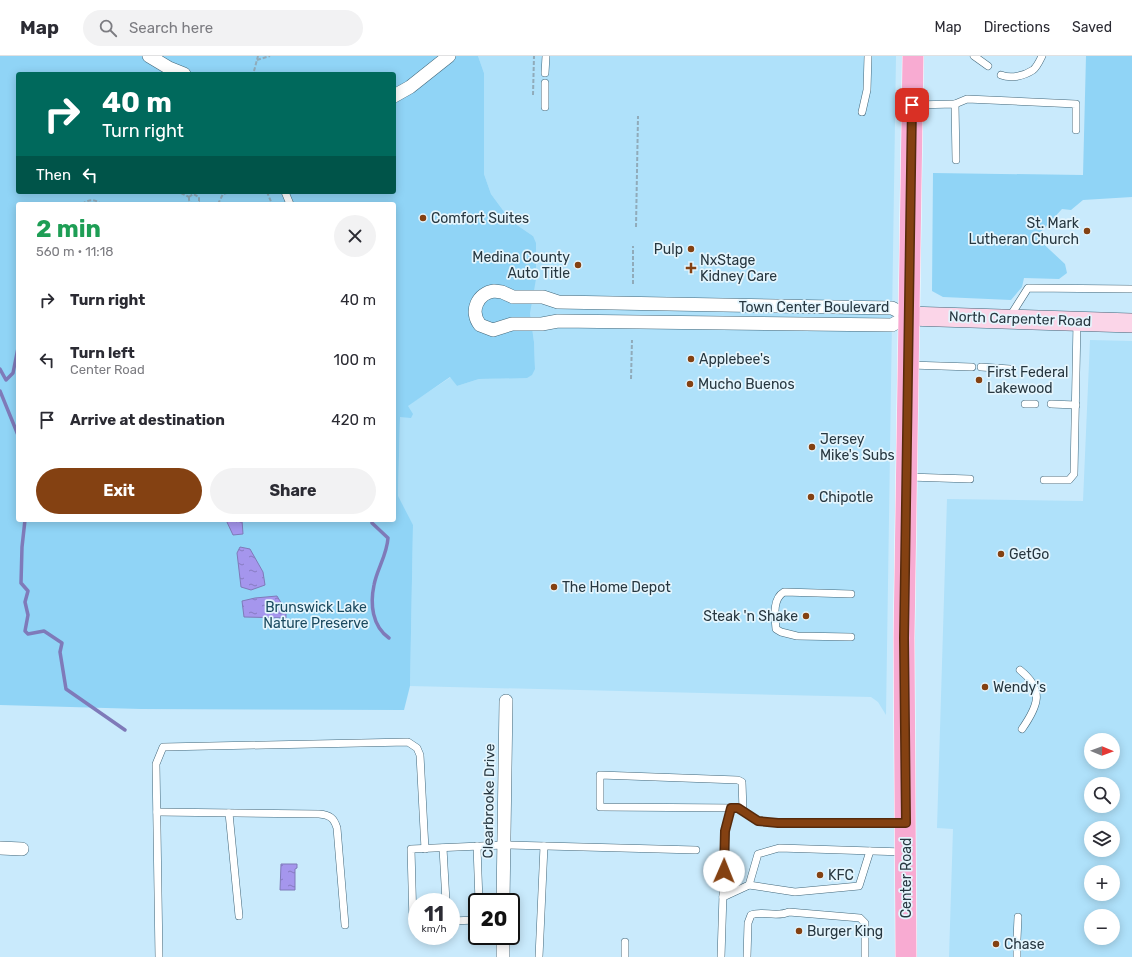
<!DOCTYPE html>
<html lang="en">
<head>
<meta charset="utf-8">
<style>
  :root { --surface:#fff; --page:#f2f2f3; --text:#2b2b33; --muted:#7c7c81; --line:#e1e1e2; --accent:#844112 }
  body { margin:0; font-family:Rubik,sans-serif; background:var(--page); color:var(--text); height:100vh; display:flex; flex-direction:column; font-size:15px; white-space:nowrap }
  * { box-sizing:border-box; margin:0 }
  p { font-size:13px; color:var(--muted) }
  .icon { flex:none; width:22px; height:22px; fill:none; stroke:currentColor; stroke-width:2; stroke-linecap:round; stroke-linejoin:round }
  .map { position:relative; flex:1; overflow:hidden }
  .sheet { position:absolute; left:16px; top:146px; width:380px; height:320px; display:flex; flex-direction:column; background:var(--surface); border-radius:4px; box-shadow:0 2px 10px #0003 }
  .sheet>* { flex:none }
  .guide { position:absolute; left:16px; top:16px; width:380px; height:122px; border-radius:4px; box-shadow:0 2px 10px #0003; background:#00695c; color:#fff; overflow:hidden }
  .needle { width:26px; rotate:91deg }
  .buttons { position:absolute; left:1084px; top:677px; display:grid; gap:8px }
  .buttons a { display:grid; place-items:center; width:36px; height:36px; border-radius:50%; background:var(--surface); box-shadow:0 2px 10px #0003; font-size:20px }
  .speed { position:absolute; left:408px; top:837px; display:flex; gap:8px; font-size:20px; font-weight:700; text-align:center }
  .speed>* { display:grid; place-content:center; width:52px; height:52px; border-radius:50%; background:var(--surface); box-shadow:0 2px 10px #0003; line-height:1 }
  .speed small { font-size:10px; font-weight:400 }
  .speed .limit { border:2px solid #111; border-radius:6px; background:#fff; color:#111 }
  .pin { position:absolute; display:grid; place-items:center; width:34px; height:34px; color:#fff; margin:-17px; border-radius:8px; box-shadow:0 2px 6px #0006 }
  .me { position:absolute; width:44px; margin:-22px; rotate:1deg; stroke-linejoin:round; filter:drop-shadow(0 0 3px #0008) }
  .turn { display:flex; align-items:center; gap:14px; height:84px; padding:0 20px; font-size:18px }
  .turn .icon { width:52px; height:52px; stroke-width:2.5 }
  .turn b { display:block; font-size:28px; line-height:34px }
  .then { display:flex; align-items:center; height:38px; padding:0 20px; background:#0003; gap:8px; font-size:15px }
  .round { display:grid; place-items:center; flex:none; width:42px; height:42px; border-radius:21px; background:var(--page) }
  .head { display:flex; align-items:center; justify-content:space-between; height:68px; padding:0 20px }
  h1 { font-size:24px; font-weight:700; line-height:30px; color:#1e9e55 }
  .button { display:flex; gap:8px; margin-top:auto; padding:8px 20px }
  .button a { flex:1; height:46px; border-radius:24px; background:var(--accent); color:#fff; font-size:16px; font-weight:700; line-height:46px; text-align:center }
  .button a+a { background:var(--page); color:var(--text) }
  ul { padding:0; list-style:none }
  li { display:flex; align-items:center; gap:12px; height:60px; padding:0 20px }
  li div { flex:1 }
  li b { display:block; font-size:15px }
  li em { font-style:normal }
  header { display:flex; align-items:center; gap:24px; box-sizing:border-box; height:56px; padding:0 20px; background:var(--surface); border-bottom:1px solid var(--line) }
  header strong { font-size:19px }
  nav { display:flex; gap:22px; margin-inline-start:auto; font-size:14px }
  .search { width:280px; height:36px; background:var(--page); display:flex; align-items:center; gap:10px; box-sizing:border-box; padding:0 14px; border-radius:22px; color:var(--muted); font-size:15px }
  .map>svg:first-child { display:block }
  .built { fill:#afe1fa; fill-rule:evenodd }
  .green { fill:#90d4f6; fill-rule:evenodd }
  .water { fill:url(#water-ripples); stroke:#7f7ab9 }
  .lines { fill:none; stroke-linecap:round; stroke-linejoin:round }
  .stream { stroke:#7f7ab9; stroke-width:3.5 }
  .lane-casing { stroke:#42677a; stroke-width:8 }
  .street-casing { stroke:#42677a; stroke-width:14 }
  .secondary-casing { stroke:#42677a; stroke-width:20 }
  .primary-casing { stroke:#fff; stroke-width:22 }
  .path { stroke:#90abba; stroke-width:2; stroke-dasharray:4 2; stroke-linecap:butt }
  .lane { stroke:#fff; stroke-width:7 }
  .street { stroke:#fff; stroke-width:13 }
  .secondary { stroke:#fbd5e8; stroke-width:19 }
  .primary { stroke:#f8abd2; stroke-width:21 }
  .route-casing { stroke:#562a0c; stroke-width:10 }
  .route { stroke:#844112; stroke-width:7 }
  .poi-dot { fill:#844112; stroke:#e4f5fd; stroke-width:1.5 }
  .labels { text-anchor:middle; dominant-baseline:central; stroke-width:3.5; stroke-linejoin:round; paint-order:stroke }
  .poi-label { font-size:14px; fill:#273740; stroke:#e4f5fd; text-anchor:start }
  .street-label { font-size:14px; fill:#273740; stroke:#e4f5fd }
  .park-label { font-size:14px; fill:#1b4a60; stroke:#e4f5fd }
</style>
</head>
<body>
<header>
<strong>Map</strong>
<div class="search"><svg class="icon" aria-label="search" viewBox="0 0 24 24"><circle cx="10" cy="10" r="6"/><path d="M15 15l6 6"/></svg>Search here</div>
<nav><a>Map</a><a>Directions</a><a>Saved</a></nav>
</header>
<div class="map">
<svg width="1132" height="901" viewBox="0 0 1132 901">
  <defs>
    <pattern id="water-ripples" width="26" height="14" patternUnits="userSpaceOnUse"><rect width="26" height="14" fill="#a596ed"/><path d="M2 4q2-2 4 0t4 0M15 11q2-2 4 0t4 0" fill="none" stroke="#867bc1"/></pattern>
  </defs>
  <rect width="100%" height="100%" fill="#c9eafc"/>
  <!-- built -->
  <g class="built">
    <polygon points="478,0 896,0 886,659 878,646 871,641 410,630 413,470 398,441 400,361 407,350 451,321 457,330 479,323 500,322 535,313 534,286 530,257 533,180 514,167 505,157 491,138 484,118 484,17"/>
    <path d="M1090 284 1132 285V901H949L953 773 937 772 947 443 1083 445ZM1091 684H1113V706H1091ZM1091 728H1113V750H1091ZM1091 772H1113V794H1091ZM1091 816H1113V838H1091ZM1091 860H1113V882H1091Z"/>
  </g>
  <!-- green -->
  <g class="green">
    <path d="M0 0H478L484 17V118L491 138 505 157 514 167 533 180 536 187V223L530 257 534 286 535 313 532 319 527 322 479 323 457 330 450 321 408 350 413 358 411 362 400 361 398 440 413 469 410 630 404 654 141 653 0 649ZM18 18H394V136H18ZM18 148H394V464H18Z"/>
    <polygon points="1086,0 1132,0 1132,141 1083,144 1071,154 1062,153 1036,181 1065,208 1067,217 1059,223 1024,222 1022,231 1011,244 943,241 932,235 933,117 1083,119"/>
  </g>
  <!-- water -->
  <g class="water">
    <polygon points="226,464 242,464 243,478 233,479"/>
    <polygon points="240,491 250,493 263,516 265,529 251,534 241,531 237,497"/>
    <polygon points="277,540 286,555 286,562 244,561 242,545 255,542"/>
    <polygon points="281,808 297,808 297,812 295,813 295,834 280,834"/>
  </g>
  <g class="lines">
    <!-- stream -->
    <g class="stream">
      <polyline points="0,313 6,324 13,317 18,292"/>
      <polyline points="0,335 18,379"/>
      <polyline points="25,464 22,491 21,527 28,535 25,546 28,559 25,575 28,578 44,575 62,587 60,596 66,633 125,674"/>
      <path d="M372 464V467L388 482C387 499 377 513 374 529 370 548 372 570 389 582"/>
    </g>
    <!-- lane casing -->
    <g class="lane-casing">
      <g id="lane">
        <polyline points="974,0 988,10"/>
        <polyline points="545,17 546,0"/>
        <path d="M1001 19C1011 23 1024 20 1033 14 1037 11 1040 4 1042 0"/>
        <polyline points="955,48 967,43 1076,48 1076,74"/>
        <polyline points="914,49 955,48 956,104"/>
        <polyline points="545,51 545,27"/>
        <polyline points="862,56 867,34 868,0"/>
        <polyline points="285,136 290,148"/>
        <polyline points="1009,262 1028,232 1132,233"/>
        <polyline points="910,309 972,311"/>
        <polyline points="981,311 1010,313"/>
        <polyline points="1025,348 1035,348"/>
        <polyline points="1051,348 1076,349"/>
        <polyline points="908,421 970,423"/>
        <polyline points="1044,424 1069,424 1074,418 1077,266"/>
        <path d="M851 581 797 580 781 576 776 573C775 561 772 543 784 536L851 538"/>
        <path d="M1020 614C1045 634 1038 650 1022 673"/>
        <polyline points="743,755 742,726 738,724 600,719 600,751 739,752 758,765 778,767 904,767"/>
        <path d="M157 756 319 758C330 759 334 762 337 772L345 869"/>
        <polyline points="229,757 239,860"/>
        <polyline points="477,790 479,846"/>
        <polyline points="443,792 446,846"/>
        <polyline points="749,829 758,798 779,792 904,796"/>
        <polyline points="723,841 749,829 795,836 859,830 870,795"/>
        <polyline points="451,865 477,864"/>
        <polyline points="417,866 413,867 411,793 504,789 696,794"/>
        <polyline points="1017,883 1018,861"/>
        <polyline points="159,901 156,708 163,691 408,686 417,692 420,699 425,793"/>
        <polyline points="539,901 544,790"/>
        <polyline points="625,901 625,886"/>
        <polyline points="721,901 725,775 731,752"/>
        <path d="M747 901 748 867 751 859C761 854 776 862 789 856L860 862 865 867V901"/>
        <polyline points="1017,901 1017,895"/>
      </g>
    </g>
    <!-- street casing -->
    <g class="street-casing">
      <g id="street">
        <polyline points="149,0 169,12 184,18"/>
        <polyline points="394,40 410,31 449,0"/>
        <path d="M494 235 502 236 513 241H543L558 246 892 252 908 260 892 269 558 265 542 268H512L493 274 480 269C469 255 478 237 494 235Z"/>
        <polyline points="0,792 22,793"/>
        <polyline points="503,846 506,645"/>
        <polyline points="503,880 503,901"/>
      </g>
    </g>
    <!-- secondary casing -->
    <g class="secondary-casing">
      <polyline id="secondary" points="908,260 1132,267"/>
    </g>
    <!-- primary casing -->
    <g class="primary-casing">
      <polyline id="primary" points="906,901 904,582 913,0"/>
    </g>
    <!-- path -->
    <g class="path">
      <polyline points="257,4 270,0"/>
      <polyline points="254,15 258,0"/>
      <polyline points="533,39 534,0"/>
      <polyline points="267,136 272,148"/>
      <polyline points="181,137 189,141"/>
      <polyline points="189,141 193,138 199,141 199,145 196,148"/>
      <polyline points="189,141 189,144 192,148"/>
      <path d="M82 148C89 143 95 143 101 148"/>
      <polyline points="218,148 223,138 230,136"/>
      <polyline points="636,171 638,60"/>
      <polyline points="633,228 633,190"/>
      <polyline points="631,323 632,284"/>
    </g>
    <!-- lane -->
    <use href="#lane" class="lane"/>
    <!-- street -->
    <use href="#street" class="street"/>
    <!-- secondary -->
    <use href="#secondary" class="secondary"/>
    <!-- primary -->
    <use href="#primary" class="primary"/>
  </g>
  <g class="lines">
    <!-- route casing -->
    <g class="route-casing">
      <polyline id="route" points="724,815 725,775 731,752 738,752 758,765 778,767 906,767 904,582 912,49"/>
    </g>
    <!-- route -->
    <use href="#route" class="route"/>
  </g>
  <!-- markers -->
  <g class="poi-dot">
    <circle cx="423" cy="162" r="4"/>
    <circle cx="1087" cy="175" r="4"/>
    <circle cx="691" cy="193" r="4"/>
    <circle cx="578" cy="209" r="4"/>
    <path d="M689 206h4v4h4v4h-4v4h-4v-4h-4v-4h4z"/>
    <circle cx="691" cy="303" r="4"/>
    <circle cx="979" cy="324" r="4"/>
    <circle cx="690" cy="328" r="4"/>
    <circle cx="812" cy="391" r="4"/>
    <circle cx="811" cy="441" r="4"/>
    <circle cx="1001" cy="498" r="4"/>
    <circle cx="554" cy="531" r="4"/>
    <circle cx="806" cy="560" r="4"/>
    <circle cx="985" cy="631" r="4"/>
    <circle cx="820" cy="819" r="4"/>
    <circle cx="799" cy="875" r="4"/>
    <circle cx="996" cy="888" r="4"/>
  </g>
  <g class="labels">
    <!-- poi labels -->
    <g class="poi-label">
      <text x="431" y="162">Comfort Suites</text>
      <text x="1079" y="167" text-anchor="end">St. Mark<tspan x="1079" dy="16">Lutheran Church</tspan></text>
      <text x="683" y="193" text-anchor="end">Pulp</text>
      <text x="570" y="201" text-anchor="end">Medina County<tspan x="570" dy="16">Auto Title</tspan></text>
      <text x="700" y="204">NxStage<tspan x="700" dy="16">Kidney Care</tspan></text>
      <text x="699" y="303">Applebee's</text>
      <text x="987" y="316">First Federal<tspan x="987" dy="16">Lakewood</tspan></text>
      <text x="698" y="328">Mucho Buenos</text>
      <text x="820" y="383">Jersey<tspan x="820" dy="16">Mike's Subs</tspan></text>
      <text x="819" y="441">Chipotle</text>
      <text x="1009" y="498">GetGo</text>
      <text x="562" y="531">The Home Depot</text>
      <text x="798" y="560" text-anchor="end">Steak 'n Shake</text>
      <text x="993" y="631">Wendy's</text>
      <text x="828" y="819">KFC</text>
      <text x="807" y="875">Burger King</text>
      <text x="1004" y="888">Chase</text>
    </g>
    <!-- street labels -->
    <g class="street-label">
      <text x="814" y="251">Town Center Boulevard</text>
      <text transform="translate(1020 263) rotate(2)">North Carpenter Road</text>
      <text transform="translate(489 745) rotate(-89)">Clearbrooke Drive</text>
      <text transform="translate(906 822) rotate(-90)">Center Road</text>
    </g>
    <!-- park labels -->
    <g class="park-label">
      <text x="316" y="551">Brunswick Lake<tspan x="316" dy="16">Nature Preserve</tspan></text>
    </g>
  </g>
</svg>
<div class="buttons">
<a><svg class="needle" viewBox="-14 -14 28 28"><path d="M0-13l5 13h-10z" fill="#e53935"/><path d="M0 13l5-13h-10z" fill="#7c7c81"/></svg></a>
<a><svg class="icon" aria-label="search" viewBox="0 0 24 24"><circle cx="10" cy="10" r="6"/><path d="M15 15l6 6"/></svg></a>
<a><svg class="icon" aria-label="layers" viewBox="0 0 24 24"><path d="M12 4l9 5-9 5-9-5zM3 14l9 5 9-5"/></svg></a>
<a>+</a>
<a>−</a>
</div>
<div class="speed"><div>11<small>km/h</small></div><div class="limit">20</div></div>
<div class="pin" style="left:912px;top:49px;background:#d93025"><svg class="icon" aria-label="arrive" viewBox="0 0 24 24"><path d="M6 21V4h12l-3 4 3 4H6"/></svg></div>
<svg class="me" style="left:724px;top:815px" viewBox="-20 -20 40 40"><circle r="19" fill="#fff"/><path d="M0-13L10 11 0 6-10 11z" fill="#844112"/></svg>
<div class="guide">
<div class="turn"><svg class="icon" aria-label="right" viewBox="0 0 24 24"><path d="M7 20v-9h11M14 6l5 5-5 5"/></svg><div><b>40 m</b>Turn right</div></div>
<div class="then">Then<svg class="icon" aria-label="left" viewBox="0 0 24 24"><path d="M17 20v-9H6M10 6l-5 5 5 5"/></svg></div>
</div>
<section class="sheet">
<div class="head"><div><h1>2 min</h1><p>560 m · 11:18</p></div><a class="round"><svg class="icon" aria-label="close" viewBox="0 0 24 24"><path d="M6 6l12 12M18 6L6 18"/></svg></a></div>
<ul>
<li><svg class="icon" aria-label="right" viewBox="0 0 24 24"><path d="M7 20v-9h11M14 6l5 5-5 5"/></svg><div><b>Turn right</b></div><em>40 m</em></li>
<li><svg class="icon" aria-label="left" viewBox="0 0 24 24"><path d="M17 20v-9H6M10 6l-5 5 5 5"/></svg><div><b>Turn left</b><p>Center Road</p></div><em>100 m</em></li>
<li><svg class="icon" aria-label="arrive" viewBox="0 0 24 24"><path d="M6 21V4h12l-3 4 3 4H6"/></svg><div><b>Arrive at destination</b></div><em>420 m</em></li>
</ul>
<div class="button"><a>Exit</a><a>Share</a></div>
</section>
</div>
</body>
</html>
